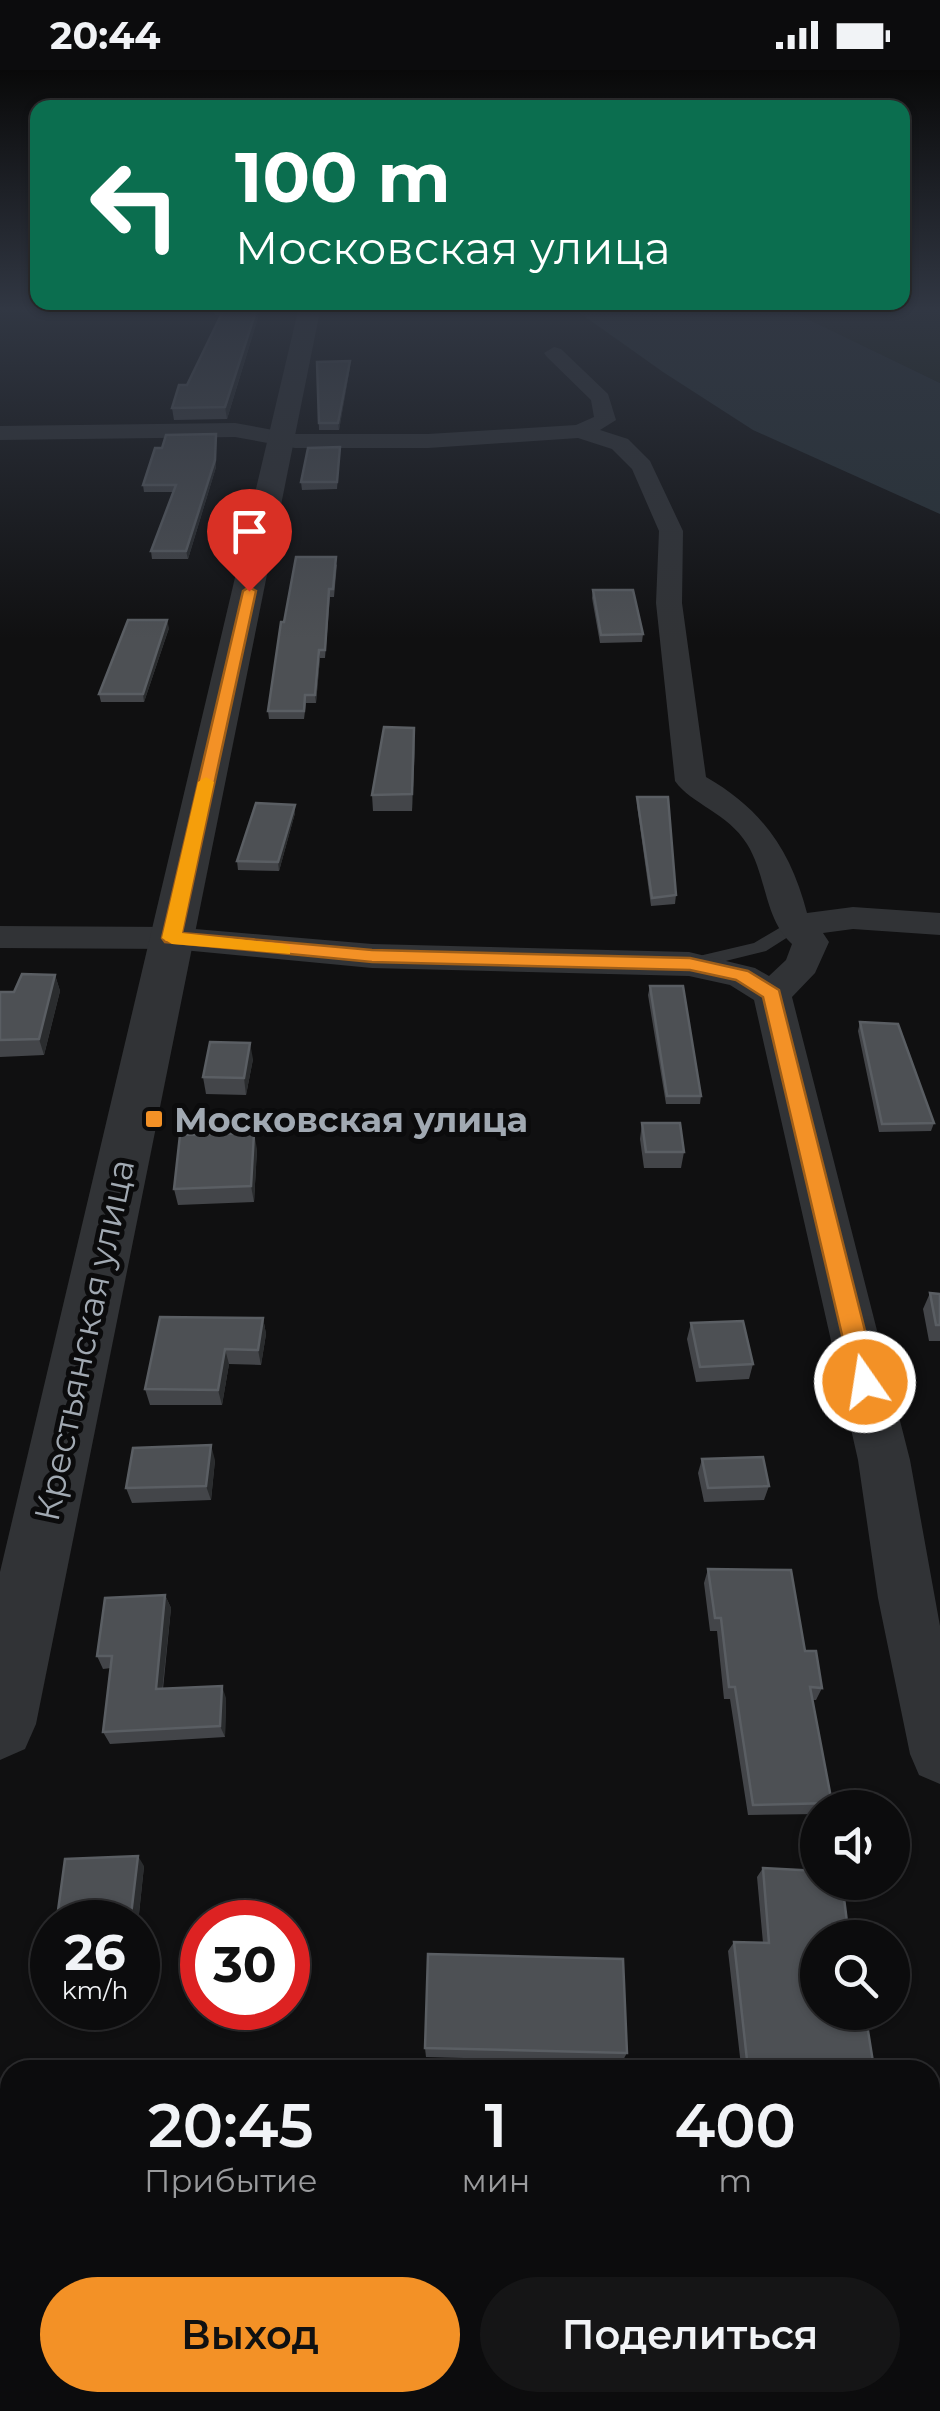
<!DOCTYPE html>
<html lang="ru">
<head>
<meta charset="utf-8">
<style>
  :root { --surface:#0c0c0d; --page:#151516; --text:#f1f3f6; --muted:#9a9b9d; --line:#2c2c2e; --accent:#f39126 }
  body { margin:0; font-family:Montserrat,sans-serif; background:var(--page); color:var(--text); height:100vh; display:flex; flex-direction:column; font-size:38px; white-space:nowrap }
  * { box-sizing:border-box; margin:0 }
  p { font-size:32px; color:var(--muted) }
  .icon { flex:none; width:55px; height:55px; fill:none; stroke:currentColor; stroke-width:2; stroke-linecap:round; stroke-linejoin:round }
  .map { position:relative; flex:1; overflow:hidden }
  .panel { position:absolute; left:0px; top:1990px; width:940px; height:352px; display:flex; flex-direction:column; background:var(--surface); border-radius:30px 30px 0 0; box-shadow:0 2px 8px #0004,0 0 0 2px var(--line) }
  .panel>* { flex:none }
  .banner { position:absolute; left:30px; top:30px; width:880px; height:210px; border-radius:20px; box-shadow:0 2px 8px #0004,0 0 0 2px var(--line); background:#0b6e4f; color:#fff; overflow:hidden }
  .buttons { position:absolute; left:800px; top:1720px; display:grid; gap:20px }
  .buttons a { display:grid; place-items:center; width:110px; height:110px; border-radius:50%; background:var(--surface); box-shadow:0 2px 8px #0004,0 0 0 2px var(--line); font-size:50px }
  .speed { position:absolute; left:30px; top:1830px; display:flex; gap:20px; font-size:50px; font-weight:700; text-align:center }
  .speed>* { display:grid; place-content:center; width:130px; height:130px; border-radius:50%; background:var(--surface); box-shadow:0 2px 8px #0004,0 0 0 2px var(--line); line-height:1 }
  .speed small { font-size:25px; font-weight:400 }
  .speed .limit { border:15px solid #d22; background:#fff; color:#111 }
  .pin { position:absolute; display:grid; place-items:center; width:85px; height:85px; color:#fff; margin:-102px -42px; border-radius:50% 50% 50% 0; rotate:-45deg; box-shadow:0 0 10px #0007 }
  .pin .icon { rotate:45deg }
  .me { position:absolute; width:110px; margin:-55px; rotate:347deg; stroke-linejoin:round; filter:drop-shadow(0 0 8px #0008) }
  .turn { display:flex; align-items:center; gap:35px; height:210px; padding:0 40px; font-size:45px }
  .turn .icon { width:130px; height:130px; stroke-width:2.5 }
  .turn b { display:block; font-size:70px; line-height:85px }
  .eta { display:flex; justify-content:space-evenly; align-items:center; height:170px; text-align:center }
  .eta b { font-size:60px; font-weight:600; line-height:70px }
  .cta { display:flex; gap:20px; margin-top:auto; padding:20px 40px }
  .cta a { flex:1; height:115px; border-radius:60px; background:var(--accent); color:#111; font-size:40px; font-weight:600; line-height:115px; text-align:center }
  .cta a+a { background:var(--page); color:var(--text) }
  .status { display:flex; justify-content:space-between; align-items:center; height:70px; padding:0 50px; background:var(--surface); direction:ltr }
  .status svg { height:28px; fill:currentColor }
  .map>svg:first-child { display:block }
  .green { fill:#1c241c }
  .water { fill:#283237 }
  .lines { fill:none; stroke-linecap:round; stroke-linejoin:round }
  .service { fill:#313336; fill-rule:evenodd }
  .minor { fill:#313336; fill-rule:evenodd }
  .tertiary { fill:#313336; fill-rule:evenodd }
  .wall { fill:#434549 }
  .shaded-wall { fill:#2a2c2e }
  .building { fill:#4d5054; stroke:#5a5e63; stroke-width:2.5 }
  .route { fill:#f39126; stroke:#9e5e19; stroke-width:2.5 }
  .slow { fill:#f59e0b }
  .poi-dot { fill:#f39126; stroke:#0b0b0c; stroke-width:4 }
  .labels { text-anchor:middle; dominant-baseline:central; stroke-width:10; stroke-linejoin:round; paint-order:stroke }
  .poi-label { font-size:35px; font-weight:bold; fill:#a1a9b2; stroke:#0b0b0c; text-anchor:start }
  .street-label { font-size:35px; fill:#a1a9b2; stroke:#0b0b0c }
</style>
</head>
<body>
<div class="status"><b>20:44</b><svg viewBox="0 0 49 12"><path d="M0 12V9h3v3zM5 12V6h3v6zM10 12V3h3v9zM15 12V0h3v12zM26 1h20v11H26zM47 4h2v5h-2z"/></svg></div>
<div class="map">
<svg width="940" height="2341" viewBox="0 0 940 2341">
  <rect width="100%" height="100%" fill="#101011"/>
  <!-- green -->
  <polygon class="green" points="791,241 940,241 940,313"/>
  <!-- water -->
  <polygon class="water" points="577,241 791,241 940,313 940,444 753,360 663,302"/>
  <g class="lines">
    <!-- service -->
    <polygon class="service" points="793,850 802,856 799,860 766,881 689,900 680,894 682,890 754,873"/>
    <!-- minor -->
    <path class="minor" d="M554 277 561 279 608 324 616 350 600 360 628 369 650 391 683 461 682 533 706 707C762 739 791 781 807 843L853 837 940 843V865L853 859 823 863 829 872 815 903 792 927 910 1390 940 1556V1714L919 1705 910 1684 878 1528 858 1390 754 930 730 915 689 906 372 898 172 879 0 878V856L172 857 372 874 689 882 755 898 769 906 786 890 792 874C764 849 767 806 747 774 728 743 691 734 675 711L656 533 659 461 632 399 612 379 578 368 428 378H295L235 367 0 370V356L235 353 295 364H428L576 355 594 347 591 330 547 287 544 283Z"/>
    <!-- tertiary -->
    <polygon class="tertiary" points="298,241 320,241 36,1654 25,1679 0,1690 0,1502"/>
  </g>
  <!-- wall -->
  <g class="wall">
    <polygon points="214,241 260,241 227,349 174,350 172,338 187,315 221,245 215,245"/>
    <polygon points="317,292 350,297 339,360 319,360"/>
    <polygon points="216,364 216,397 188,489 152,489 151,481 173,422 144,422 143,415 162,378"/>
    <polygon points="340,377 337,419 302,420 301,412"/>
    <polygon points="337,494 334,527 330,527 325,588 320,588 316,633 306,633 304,649 269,649 268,641 284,552"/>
    <polygon points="593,520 643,564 642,572 600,573 592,528"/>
    <polygon points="169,558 144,632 101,632 99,624"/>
    <polygon points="415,674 412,741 373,741 372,725"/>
    <polygon points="637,727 676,825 675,834 651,836 637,735"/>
    <polygon points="295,735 295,743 279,801 238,800 237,791"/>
    <polygon points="55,905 60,921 44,985 0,987 0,922 14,922"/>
    <polygon points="650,916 701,1026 700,1034 666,1034 648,925"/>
    <polygon points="860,952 934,1053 931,1061 879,1062 858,961"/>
    <polygon points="253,989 246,1025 206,1024 203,1007"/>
    <polygon points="642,1053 684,1082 681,1098 644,1098 640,1069"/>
    <polygon points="257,1079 254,1132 178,1135 174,1119"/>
    <polygon points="930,1223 940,1224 940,1271 929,1271 923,1239"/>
    <polygon points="263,1248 266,1264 261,1295 229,1294 222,1335 150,1335 145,1319"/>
    <polygon points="691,1253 753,1294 749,1309 696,1312 687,1269"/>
    <polygon points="702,1389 769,1416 764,1430 704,1432 698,1403"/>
    <polygon points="215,1390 211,1430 132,1433 126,1418"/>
    <polygon points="708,1499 805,1581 822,1618 816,1630 813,1630 832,1733 829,1738 818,1738 818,1744 748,1745 730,1629 724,1629 717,1561 710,1561 704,1513"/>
    <polygon points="165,1525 171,1538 163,1619 226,1628 225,1667 110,1674 103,1662 111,1598 103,1599 97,1586"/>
    <polygon points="144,1796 138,1853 61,1852 57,1848"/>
    <polygon points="763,1798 849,1868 873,1992 868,1995 869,2000 817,2000 817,1997 741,1996 728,1881 734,1872 763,1873 757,1807"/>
    <polygon points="425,1978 627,1983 622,1992 426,1987"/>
  </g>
  <!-- shaded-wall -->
  <g class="shaded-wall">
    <polygon points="256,241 260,241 227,349 225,337"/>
    <polygon points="350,291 350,297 339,360 338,353"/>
    <polygon points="216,364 216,397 188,489 186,481"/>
    <polygon points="167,550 169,558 144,632 143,624"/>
    <polygon points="319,580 320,588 316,633 315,625"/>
    <polygon points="414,658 415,674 412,741 412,724"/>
    <polygon points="295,735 295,743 279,801 278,792"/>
    <polygon points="55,905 60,921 44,985 39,969"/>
    <polygon points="250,973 253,989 246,1025 244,1008"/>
    <polygon points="254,1063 257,1079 254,1132 251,1116"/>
    <polygon points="263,1248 266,1264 261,1295 258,1280"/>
    <polygon points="225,1279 229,1294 222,1335 218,1320"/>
    <polygon points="211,1375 215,1390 211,1430 206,1416"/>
    <polygon points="165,1525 171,1538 161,1631 156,1619"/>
    <polygon points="222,1616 226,1628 225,1667 220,1656"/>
    <polygon points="138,1786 144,1796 138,1853 131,1845"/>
  </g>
  <!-- building -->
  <g class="building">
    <polygon points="223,241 256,241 225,337 172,338 179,315 187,315"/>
    <polygon points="350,291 338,353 319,353 317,292"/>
    <polygon points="216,364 215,390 186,481 151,481 176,415 143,415 155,378 162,378 166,365"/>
    <polygon points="340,377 337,412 301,412 308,378"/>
    <polygon points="296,487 336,487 333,519 329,519 325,580 319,580 315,625 305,625 304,641 268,641 281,552 284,552"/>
    <polygon points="593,520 633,520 643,564 601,565"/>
    <polygon points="128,550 167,550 143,624 99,624"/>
    <polygon points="384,657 414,658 412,724 372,725"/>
    <polygon points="637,727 668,727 676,825 652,828"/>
    <polygon points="256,733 295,735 278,792 237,791"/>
    <polygon points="22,904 55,905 39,969 0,970 0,922 14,922"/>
    <polygon points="650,916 683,916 701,1026 667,1026"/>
    <polygon points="860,952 898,954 934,1053 882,1054"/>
    <polygon points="210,972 250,973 244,1008 203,1007"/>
    <polygon points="642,1053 680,1053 684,1082 646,1082"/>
    <polygon points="254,1063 251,1116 174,1119 180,1065"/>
    <polygon points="930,1223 940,1224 940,1255 936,1255"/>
    <polygon points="160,1247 263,1248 258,1280 225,1279 218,1320 145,1319"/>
    <polygon points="743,1251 753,1294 700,1297 691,1253"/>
    <polygon points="211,1375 206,1416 126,1418 133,1378"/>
    <polygon points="763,1387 769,1416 708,1418 702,1389"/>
    <polygon points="708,1499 791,1500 805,1581 816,1581 822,1618 810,1617 832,1733 753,1735 735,1617 729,1617 721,1548 715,1548"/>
    <polygon points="165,1525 156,1619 222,1616 220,1656 103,1662 112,1586 97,1586 105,1528"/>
    <polygon points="138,1786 131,1845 57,1848 65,1789"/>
    <polygon points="763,1798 818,1801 818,1812 842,1812 849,1868 818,1868 818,1942 865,1942 873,1992 867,1991 868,2000 826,2000 825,1991 747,1990 734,1872 769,1873"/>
    <polygon points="428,1884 623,1889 627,1983 425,1978"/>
  </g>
  <!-- sky -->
  <linearGradient id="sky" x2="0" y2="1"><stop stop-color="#090909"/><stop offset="0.42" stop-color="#313743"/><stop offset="1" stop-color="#313743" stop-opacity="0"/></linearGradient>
  <rect width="940" height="569" fill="url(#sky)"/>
  <!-- route -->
  <polygon class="route" points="249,517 256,521 182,863 372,880 690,888 748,901 779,920 878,1312 874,1320 865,1323 856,1320 853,1312 763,927 736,910 690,900 372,892 165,872 162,868 243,521"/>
  <!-- slow -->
  <polygon class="slow" points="206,707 214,712 182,863 284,874 290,876 290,884 172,874 162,868 198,712"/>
  <!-- markers -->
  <rect class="poi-dot" x="144" y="1039" width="20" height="20" rx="5"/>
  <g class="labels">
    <!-- poi labels -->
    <g class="poi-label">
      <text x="174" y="1049">Московская улица</text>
    </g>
    <!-- street labels -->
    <g class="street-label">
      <text transform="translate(84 1270) rotate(-78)">Крестьянская улица</text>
    </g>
  </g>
</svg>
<div class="buttons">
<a><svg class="icon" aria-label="sound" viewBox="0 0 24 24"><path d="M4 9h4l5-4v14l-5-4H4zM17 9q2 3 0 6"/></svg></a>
<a><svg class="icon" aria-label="search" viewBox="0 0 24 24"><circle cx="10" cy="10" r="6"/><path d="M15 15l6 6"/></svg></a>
</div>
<div class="speed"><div>26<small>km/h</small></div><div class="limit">30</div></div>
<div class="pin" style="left:249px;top:521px;background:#d93025"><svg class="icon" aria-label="arrive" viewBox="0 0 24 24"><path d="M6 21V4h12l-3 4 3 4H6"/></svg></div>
<svg class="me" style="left:865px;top:1312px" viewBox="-20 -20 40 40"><circle r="17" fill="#f39126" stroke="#fff" stroke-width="3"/><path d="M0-11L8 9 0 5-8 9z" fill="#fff"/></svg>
<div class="banner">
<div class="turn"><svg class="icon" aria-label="left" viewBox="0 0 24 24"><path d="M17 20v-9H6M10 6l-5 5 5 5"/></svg><div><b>100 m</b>Московская улица</div></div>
</div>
<section class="panel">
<div class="eta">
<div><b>20:45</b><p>Прибытие</p></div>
<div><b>1</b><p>мин</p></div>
<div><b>400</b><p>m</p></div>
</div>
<div class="cta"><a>Выход</a><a>Поделиться</a></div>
</section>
</div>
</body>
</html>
